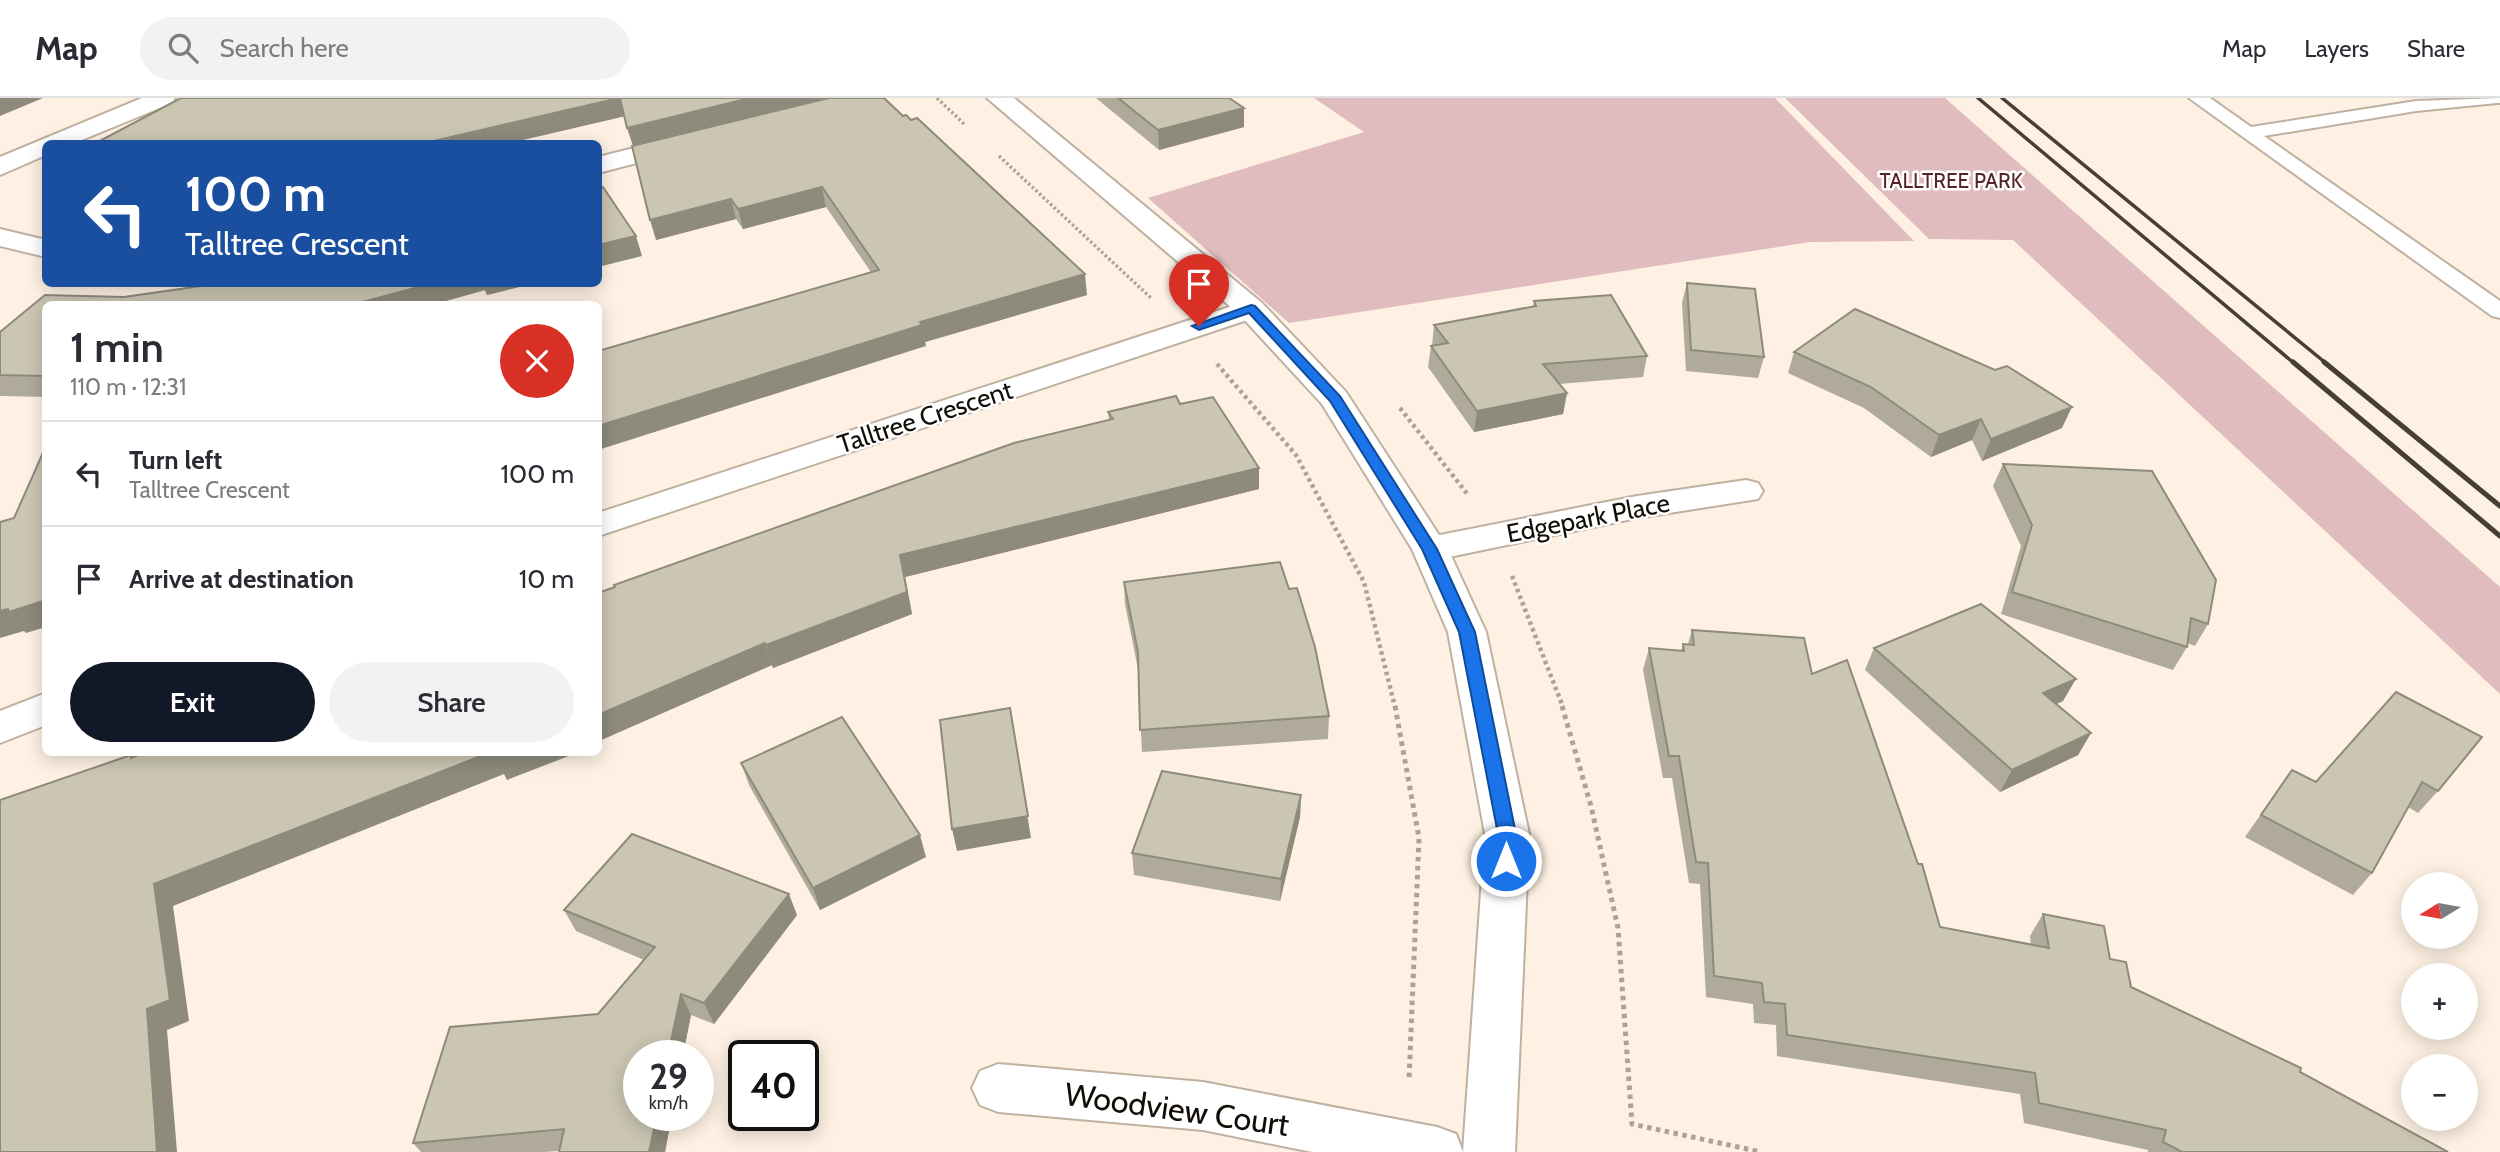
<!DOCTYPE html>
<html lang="en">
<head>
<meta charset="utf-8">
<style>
  :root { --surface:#fff; --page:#f2f2f3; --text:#2b2b33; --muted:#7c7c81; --line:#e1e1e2; --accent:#111827 }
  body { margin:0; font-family:Cabin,sans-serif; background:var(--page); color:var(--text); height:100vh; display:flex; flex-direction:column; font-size:26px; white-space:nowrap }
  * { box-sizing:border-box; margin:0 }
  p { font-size:23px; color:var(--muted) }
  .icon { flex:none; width:38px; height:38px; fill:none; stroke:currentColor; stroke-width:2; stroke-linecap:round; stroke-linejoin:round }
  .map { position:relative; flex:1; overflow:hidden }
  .drawer { position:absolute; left:42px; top:203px; width:560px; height:455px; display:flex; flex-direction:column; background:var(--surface); border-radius:10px; box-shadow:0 4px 18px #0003 }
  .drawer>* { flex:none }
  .top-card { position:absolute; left:42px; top:42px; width:560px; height:147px; border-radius:10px; box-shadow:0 4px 18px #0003; background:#1a4fa0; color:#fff; overflow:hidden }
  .needle { width:46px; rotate:259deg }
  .buttons { position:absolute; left:2401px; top:774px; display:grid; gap:14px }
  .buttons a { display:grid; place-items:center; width:77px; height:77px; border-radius:50%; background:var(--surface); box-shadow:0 4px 18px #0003; font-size:35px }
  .speed { position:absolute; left:623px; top:942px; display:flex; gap:14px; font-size:35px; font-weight:700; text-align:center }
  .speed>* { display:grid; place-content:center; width:91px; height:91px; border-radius:50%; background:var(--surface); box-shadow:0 4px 18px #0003; line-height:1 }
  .speed small { font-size:18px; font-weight:400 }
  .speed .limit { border:4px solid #111; border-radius:10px; background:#fff; color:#111 }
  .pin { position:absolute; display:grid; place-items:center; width:60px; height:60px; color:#fff; margin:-72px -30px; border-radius:50% 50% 50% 0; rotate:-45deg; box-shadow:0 0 7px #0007 }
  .pin .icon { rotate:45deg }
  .me { position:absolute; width:77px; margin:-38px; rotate:0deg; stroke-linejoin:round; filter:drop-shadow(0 0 5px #0008) }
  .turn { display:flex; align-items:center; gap:24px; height:147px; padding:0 28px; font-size:32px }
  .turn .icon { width:91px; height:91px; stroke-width:2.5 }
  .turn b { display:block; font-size:49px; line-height:60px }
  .round { display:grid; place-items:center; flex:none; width:74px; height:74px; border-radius:37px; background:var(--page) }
  .overview { display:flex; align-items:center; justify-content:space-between; height:119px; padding:0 28px }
  h1 { font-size:42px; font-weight:600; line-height:52px }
  .primary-button { display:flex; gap:14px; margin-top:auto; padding:14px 28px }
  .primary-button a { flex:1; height:80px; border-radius:42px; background:var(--accent); color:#fff; font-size:28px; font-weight:600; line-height:80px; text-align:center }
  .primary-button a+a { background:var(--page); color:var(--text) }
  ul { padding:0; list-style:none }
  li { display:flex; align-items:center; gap:21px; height:105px; padding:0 28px; border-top:2px solid var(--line) }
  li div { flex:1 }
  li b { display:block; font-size:26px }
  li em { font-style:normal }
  header { display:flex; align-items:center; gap:42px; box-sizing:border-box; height:98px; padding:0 35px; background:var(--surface); border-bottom:2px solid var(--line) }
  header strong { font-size:33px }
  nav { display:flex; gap:38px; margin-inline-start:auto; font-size:24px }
  .search { width:490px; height:63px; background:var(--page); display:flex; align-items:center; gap:18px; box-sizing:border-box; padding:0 24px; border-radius:38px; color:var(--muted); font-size:26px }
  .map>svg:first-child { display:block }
  .green { fill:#e1bcbe }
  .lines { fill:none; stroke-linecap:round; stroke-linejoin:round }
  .lane-casing { stroke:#c0b0a0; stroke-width:4 }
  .street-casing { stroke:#c0b0a0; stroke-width:4 }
  .secondary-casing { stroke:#c0b0a0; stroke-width:4 }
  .path-far2 { stroke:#ada297; stroke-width:3.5; stroke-dasharray:2.5 2.5; stroke-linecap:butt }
  .path-far1 { stroke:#ada297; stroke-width:4.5; stroke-dasharray:3.5 3.5; stroke-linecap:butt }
  .path { stroke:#ada297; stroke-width:5; stroke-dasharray:4.5 4.5; stroke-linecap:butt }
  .lane { fill:#fff; fill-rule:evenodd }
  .street { fill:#fff; fill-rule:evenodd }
  .secondary { fill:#fff; fill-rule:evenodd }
  .rail-far1 { stroke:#453f37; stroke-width:3.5 }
  .rail { stroke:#453f37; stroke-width:5 }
  .wall { fill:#afaa99 }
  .shaded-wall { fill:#8e8b7d }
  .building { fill:#cbc6b2; stroke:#8e8b7d; stroke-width:2 }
  .route { fill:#1a73e8; stroke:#114b97; stroke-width:2 }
  .labels { text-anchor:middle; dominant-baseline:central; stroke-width:5; stroke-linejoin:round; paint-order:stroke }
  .far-park-label { font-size:21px; fill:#562329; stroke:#fff }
  .street-label { font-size:26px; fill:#120d07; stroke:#fff }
  .near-street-label { font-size:32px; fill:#120d07; stroke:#fff }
</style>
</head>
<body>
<header>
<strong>Map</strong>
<div class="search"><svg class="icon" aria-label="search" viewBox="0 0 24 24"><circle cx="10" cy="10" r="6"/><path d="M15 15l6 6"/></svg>Search here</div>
<nav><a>Map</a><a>Layers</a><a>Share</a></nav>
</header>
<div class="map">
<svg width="2500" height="1054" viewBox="0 0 2500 1054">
  <rect width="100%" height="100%" fill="#fef1e3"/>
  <!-- green -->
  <g class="green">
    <polygon points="1314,0 1775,0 1914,143 1810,144 1289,225 1148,100 1364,34"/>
    <polygon points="1785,0 1945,0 2500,489 2500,596 2013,142 1929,141"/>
  </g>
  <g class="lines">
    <!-- lane casing -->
    <g class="lane-casing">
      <polygon id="lane" points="2189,0 2210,0 2251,29 2416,3 2500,0 2500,5 2497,5 2416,13 2264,38 2500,203 2500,220 2492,218"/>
    </g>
    <!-- street casing -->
    <g class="street-casing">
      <g id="street">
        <polygon points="686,37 695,40 699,45 695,50 598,75 598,59"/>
        <polygon points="0,131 46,142 46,159 0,148"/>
        <polygon points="1251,202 1262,205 1266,211 1262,217 598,438 598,415"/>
        <polygon points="1746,382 1758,385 1763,393 1758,401 1637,420 1430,463 1417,459 1412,451 1417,443 1430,439 1637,398"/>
        <polygon points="46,595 46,627 0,645 0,613"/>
        <polygon points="998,966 1203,984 1437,1029 1456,1036 1463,1054 1312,1054 1203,1032 998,1014 980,1007 972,990 980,973"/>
      </g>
    </g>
    <!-- secondary casing -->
    <g class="secondary-casing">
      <g id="secondary">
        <polygon points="142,0 175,0 172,5 72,46 46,46 46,57 0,77 0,59"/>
        <polygon points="987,0 1014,0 1262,205 1346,294 1448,451 1486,534 1529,736 1515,1054 1463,1054 1485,736 1448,534 1412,451 1322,306 1240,217"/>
      </g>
    </g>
    <!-- path-far2 -->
    <g class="path-far2">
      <polyline points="937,0 964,26"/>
      <polyline points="999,58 1151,200"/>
    </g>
    <!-- path-far1 -->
    <g class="path-far1">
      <polyline points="1217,266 1296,357 1364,484 1395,609"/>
      <polyline points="1400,310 1468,397"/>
      <polyline points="1512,478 1563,609"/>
    </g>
    <!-- path -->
    <g class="path">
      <polyline points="1395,608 1419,740 1409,982"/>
      <polyline points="1562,608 1591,708 1618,830 1632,1026 1761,1054"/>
    </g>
    <!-- lane -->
    <use href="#lane" class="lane"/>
    <!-- street -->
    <use href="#street" class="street"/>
    <!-- secondary -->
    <use href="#secondary" class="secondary"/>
    <!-- rail-far1 -->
    <g class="rail-far1">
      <polyline points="1978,0 2295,266"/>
      <polyline points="2002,0 2327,266"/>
    </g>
    <!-- rail -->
    <g class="rail">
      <polyline points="2293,264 2500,438"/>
      <polyline points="2324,264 2500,408"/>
    </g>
  </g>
  <!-- wall -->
  <g class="wall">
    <polygon points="829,0 1087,197 925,244 926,248 871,174 826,109 743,131 736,121 656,142"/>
    <polygon points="1096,0 1229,0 1244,10 1244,29 1159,52"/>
    <polygon points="1687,185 1764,259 1758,280 1686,273 1682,205"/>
    <polygon points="215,186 531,186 487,197 485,192 435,206 46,206 46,299 0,298 0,234 45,197 124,199"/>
    <polygon points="1534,203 1647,258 1643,279 1559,286 1567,295 1563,316 1474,334 1428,269 1431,248 1432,248 1434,227 1533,209"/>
    <polygon points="1794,254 2062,330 1982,363 1972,342 1931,359 1864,310 1788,275"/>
    <polygon points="1180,306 1259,391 905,479 912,516 773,570 772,567 599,643 601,646 598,647 598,495 1109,322 1108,314"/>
    <polygon points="2003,366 2208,526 2195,548 2187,545 2187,549 2173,572 2001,516 2021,448 1993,388"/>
    <polygon points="1124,484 1329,618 1328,641 1142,654 1138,571 1125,506"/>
    <polygon points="1692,532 1812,576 1940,829 2031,847 2030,838 2043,816 2110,861 2131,889 2300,974 2448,1054 2148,1054 2148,1052 2024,1025 2020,996 1777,958 1776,927 1754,925 1753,906 1706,899 1700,786 1689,785 1672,680 1663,680 1643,572 1649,550 1681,553 1683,546 1688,546"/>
    <polygon points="1874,550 2063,603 2056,606 2091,635 2078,657 2000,694 1865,572"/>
    <polygon points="2396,594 2438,693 2418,715 2408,709 2372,775 2353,797 2245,739 2292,672 2316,684"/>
    <polygon points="741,665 926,759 820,812 749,687"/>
    <polygon points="1301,697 1300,719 1280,803 1134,777 1132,755"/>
    <polygon points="564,812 797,817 714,926 691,917 683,957 639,957 639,1017 672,1017 665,1054 559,1054 559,1053 544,1054 421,1054 413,1045 598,916 644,862 576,833"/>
  </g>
  <!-- shaded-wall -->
  <g class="shaded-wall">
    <polygon points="0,0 43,0 0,18"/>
    <polygon points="620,0 626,18 506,46 421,46"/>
    <polygon points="750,0 827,0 633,48 627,30"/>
    <polygon points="1244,10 1244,29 1159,52 1158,32"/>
    <polygon points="822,89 826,109 743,131 738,111"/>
    <polygon points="731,101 736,121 656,142 650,122"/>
    <polygon points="636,138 642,158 598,169 598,147"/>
    <polygon points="1085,176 1087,197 925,244 926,248 598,352 598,328 920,224"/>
    <polygon points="430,186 482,186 485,192 435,206 355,206"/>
    <polygon points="482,186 531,186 487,197"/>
    <polygon points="1567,295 1563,316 1474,334 1477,313"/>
    <polygon points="2072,309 2062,330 1982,363 1991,341"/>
    <polygon points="1981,321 1972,342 1931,359 1939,337"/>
    <polygon points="1259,370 1259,391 905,479 912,516 773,570 766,547 900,457"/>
    <polygon points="46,502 46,529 26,535 24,533 0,540 0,513"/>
    <polygon points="765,545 772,567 599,643 601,646 598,647 598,617"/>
    <polygon points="2076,581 2063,603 2031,617 2043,595"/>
    <polygon points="1010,610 1031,740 957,753 952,731"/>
    <polygon points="2091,635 2078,657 2000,694 2012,672"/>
    <polygon points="491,654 579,654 507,682 504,676 173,808 189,923 167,932 177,1054 157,1054 147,911 154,786"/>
    <polygon points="1301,697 1300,719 1280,803 1281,781"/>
    <polygon points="920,737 926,759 820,812 813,790"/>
    <polygon points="789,796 797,817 714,926 704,905"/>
    <polygon points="681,896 691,917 683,957 668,957"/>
    <polygon points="657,1017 672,1017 665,1054 649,1054"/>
  </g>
  <!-- building -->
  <g class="building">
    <polygon points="181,0 619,0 421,46 94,46"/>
    <polygon points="620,0 750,0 627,30"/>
    <polygon points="829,0 884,0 903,18 906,17 911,22 917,20 1085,176 920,224 922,227 598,328 598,253 879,172 822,89 738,111 731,101 650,122 632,48"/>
    <polygon points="1118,0 1229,0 1244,10 1158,32"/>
    <polygon points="603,89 636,138 598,147 598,90"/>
    <polygon points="1687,185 1755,191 1764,259 1691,252"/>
    <polygon points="215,186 430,186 355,206 46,206 46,278 0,277 0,234 45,197 124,199"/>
    <polygon points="1611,197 1647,258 1543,266 1567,295 1477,313 1431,248 1448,245 1434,227 1536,208 1534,203"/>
    <polygon points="1855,211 1995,272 2007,268 2072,309 1991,341 1981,321 1939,337 1871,289 1794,254"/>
    <polygon points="1176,298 1180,306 1213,299 1259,370 900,457 907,494 766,547 765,545 598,617 598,495 615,489 614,487 1014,345 1113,321 1108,314"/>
    <polygon points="46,348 46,502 9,514 8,511 0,513 0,424 14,420"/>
    <polygon points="2003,366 2152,373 2216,482 2208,526 2191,520 2187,549 2012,494 2032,427"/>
    <polygon points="1280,464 1289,491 1297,490 1315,549 1329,618 1140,632 1138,554 1124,484"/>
    <polygon points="1981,506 2076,581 2043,595 2091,635 2012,672 1874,550"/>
    <polygon points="1692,532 1804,540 1812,576 1847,562 1918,766 1922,766 1940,829 2049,850 2043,816 2104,828 2110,861 2126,864 2131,889 2301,970 2300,974 2448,1054 2182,1054 2163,1044 2166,1032 2039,1005 2035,975 1787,937 1785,906 1764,904 1762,885 1714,878 1708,765 1696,764 1679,658 1669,658 1649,550 1684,553 1683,546 1694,547"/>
    <polygon points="2396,594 2482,639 2438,693 2422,684 2372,775 2261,717 2292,672 2316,684"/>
    <polygon points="1010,610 1028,718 952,731 940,622"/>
    <polygon points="842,619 920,737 813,790 741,665"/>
    <polygon points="146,654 491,654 154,786 170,902 147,911 157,1054 0,1054 0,702 131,657 131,660"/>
    <polygon points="493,654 511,654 495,660"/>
    <polygon points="1162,673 1301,697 1281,781 1132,755"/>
    <polygon points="632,736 789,796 704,905 681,896 668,957 639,957 639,1017 657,1017 649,1054 559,1054 564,1031 413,1045 450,929 598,916 655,849 564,812"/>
  </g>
  <!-- route -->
  <polygon class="route" points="1251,207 1255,208 1340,298 1437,451 1475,534 1516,736 1512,768 1506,770 1499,768 1496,763 1498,736 1459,534 1422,451 1330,303 1249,215 1199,232 1192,228"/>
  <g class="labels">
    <!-- far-park labels -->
    <g class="far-park-label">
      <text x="1951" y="82">TALLTREE PARK</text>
    </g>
    <!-- street labels -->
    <g class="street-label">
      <text transform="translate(925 319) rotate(-18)">Talltree Crescent</text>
      <text transform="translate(1588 420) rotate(-11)">Edgepark Place</text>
    </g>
    <!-- near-street labels -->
    <g class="near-street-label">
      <text transform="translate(1177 1011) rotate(8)">Woodview Court</text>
    </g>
  </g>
</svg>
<div class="buttons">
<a><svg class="needle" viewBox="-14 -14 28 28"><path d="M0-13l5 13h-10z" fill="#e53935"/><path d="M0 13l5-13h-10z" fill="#7c7c81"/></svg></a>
<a>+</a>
<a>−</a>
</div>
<div class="speed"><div>29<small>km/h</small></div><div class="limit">40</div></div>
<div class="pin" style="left:1199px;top:228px;background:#d93025"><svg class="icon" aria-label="arrive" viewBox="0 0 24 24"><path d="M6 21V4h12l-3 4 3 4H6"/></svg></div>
<svg class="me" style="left:1506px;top:763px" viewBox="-20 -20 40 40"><circle r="17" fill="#1a73e8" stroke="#fff" stroke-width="3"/><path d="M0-11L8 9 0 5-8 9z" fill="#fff"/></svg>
<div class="top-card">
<div class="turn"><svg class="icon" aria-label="left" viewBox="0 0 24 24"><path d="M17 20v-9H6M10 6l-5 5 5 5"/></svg><div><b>100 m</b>Talltree Crescent</div></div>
</div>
<section class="drawer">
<div class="overview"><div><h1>1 min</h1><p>110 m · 12:31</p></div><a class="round" style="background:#d93025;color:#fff"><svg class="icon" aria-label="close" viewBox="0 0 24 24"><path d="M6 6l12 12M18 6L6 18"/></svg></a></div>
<ul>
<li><svg class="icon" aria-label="left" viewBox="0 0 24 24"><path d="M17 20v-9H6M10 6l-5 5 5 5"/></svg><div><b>Turn left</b><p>Talltree Crescent</p></div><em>100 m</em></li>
<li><svg class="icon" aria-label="arrive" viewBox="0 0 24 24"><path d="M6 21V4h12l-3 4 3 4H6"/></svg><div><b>Arrive at destination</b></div><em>10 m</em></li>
</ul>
<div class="primary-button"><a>Exit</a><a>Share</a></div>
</section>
</div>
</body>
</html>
